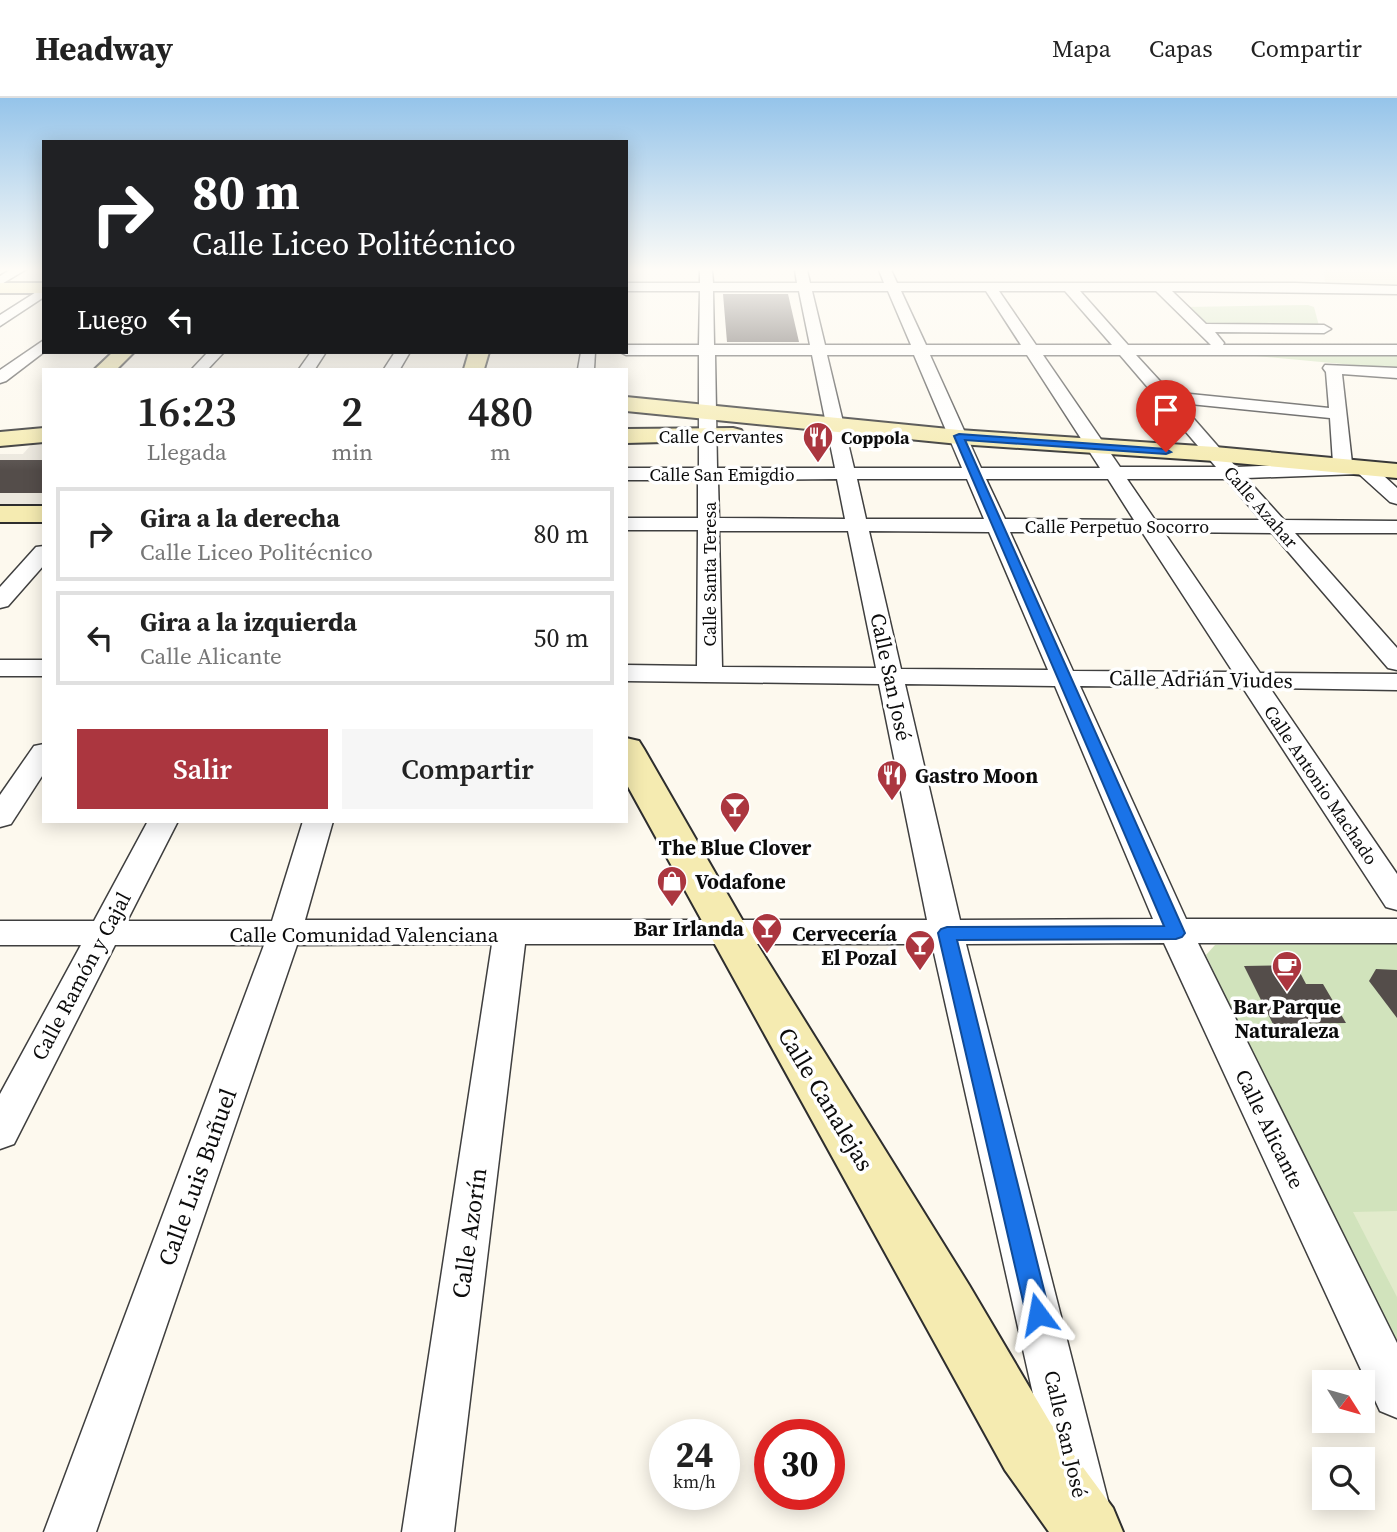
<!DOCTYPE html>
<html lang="es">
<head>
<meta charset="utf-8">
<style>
  :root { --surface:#fff; --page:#f6f6f6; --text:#222; --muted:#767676; --line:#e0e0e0; --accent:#ab363f }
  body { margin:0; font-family:"Source Serif 4",serif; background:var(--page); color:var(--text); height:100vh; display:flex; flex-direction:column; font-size:26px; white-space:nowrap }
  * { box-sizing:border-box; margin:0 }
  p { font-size:23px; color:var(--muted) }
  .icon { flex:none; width:38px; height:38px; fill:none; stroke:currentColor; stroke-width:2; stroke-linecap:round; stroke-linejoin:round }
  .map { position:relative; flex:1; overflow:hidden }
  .panel { position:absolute; left:42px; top:270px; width:586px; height:455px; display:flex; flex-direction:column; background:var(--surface); border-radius:0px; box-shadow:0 4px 18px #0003 }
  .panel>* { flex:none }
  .hud { position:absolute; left:42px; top:42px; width:586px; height:214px; border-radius:0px; box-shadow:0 4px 18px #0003; background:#202124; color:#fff; overflow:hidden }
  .needle { width:46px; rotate:127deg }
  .buttons { position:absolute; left:1312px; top:1272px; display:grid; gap:14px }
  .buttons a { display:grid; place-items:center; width:63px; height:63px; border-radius:0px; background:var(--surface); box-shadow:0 4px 18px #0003; font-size:35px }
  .speed { position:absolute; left:649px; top:1321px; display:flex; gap:14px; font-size:35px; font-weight:700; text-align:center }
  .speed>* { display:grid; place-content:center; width:91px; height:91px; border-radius:50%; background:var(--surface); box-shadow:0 4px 18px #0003; line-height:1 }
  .speed small { font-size:18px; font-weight:400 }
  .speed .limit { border:10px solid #d22; background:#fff; color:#111 }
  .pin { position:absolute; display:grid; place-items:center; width:60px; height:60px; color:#fff; margin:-72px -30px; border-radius:50% 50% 50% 0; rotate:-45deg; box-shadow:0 0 7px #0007 }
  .pin .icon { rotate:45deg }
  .me { position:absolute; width:77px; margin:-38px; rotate:347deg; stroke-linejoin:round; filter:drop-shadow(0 0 5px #0008) }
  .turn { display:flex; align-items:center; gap:24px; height:147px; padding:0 35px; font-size:32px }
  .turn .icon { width:91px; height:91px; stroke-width:2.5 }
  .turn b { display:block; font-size:49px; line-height:60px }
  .then { display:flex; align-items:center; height:66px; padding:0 35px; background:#0003; gap:14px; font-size:26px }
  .eta { display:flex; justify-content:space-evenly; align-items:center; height:119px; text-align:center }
  .eta b { font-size:42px; font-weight:600; line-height:49px }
  .cta { display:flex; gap:14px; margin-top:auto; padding:14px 35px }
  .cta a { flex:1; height:80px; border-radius:0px; background:var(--accent); color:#fff; font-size:28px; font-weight:600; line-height:80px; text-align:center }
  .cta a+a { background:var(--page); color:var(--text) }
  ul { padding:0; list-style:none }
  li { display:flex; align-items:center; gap:21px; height:94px; margin:0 14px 10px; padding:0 21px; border:4px solid var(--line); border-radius:0px }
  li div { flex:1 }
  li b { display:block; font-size:26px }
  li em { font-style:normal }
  header { display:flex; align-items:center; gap:42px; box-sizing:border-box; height:98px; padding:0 35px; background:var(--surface); border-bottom:2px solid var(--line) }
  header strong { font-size:33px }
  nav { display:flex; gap:38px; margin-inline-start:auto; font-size:24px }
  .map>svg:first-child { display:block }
  .farmland { fill:#f0ecd1 }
  .green { fill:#d1e3bc }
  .pitch { fill:#e2ebcc }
  .plaza { fill:#ece8de }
  .building { fill:#544d4a }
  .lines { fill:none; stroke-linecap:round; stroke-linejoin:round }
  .street-casing { stroke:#3f3f3f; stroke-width:3 }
  .secondary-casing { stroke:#2e2e2e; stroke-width:4 }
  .street { fill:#fff; fill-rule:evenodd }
  .secondary { fill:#f5ebb1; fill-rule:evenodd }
  .route { fill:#1a73e8; stroke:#114b97; stroke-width:2 }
  .labels { text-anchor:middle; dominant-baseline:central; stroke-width:7; stroke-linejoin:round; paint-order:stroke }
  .far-street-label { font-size:18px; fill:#0c0c0c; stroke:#fff }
  .far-poi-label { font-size:18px; font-weight:bold; fill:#0c0c0c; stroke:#fff; text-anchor:start }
  .street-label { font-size:21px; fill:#0c0c0c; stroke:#fff }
  .poi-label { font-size:21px; font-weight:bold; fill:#0c0c0c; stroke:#fff; text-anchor:start }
  .near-street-label { font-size:24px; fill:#0c0c0c; stroke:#fff }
</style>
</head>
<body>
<header>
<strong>Headway</strong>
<nav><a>Mapa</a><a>Capas</a><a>Compartir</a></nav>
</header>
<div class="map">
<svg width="1397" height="1434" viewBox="0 0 1397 1434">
  <rect width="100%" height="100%" fill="#fdf9ee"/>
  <!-- farmland -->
  <polygon class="farmland" points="1324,172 1397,172 1397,187 1325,184"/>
  <!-- green -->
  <g class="green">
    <polygon points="1308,207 1314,209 1319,228 1207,227 1186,209"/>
    <polygon points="1397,255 1397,271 1245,257 1248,256"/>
    <polygon points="1397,846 1397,1266 1206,857 1215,847"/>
  </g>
  <!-- pitch -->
  <polygon class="pitch" points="1397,1113 1397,1199 1353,1114"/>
  <!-- plaza -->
  <g class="plaza">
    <polygon points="44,342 44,362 0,362 0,356 23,356 31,347 0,346"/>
    <polygon points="44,391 44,412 0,413 0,395"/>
  </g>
  <!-- building -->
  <g class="building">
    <polygon points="723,196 788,196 799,244 727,244"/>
    <rect x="0" y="362" width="44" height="33"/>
    <polygon points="1296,867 1306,886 1323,886 1346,925 1273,926 1244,868"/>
    <polygon points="1376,871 1397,872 1397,920 1369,883"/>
  </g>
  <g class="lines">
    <!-- street casing -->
    <g class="street-casing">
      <g id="street">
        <polygon points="10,172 25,172 0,187 0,178"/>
        <path d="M700 172H712L713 185H797L795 172H807L810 185H884L879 172H891L897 185H1295L1397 188V196L1172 193 1206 226 1324 227 1331 231 1324 235 1215 234 1224 245 1223 247H1397V257H1136L1170 294 1329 310 1326 274 1323 270 1325 267 1397 270V280L1342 276 1352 365 1371 366 1397 390V406L1390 404 1359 376 1246 380 1284 422 1397 423V435H1295L1397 550V572L1388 570 1272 435 1164 434 1260 575 1397 576V592L1270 590 1397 776V812L1386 809 1243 590 1080 588 1186 821H1397V845H1198L1397 1245V1320L1380 1313 1164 845 966 846 1116 1434H1064L932 846H525L454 1434H402L492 846 297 847 96 1434H44L264 847H115L14 1046 0 1051V996L81 847H0V823H94L148 723H178L127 823H272L303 723H333L305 822H927L879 586 626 583V567L697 568 698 432H626V420H698V382H626V370H699V257H626L620 254H626V247H699L700 193H626V185H700ZM713 193H799L810 247H714ZM812 193H888L911 247H825ZM901 193H986L1021 247H926ZM999 193H1065L1112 247H1036ZM1080 193H1156L1211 247H1128ZM715 257H812L835 370H717ZM827 257H914L962 370H854ZM930 257H1027L1100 370H981ZM1043 257H1120L1216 369H1120ZM1180 305 1330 320 1333 365 1236 369ZM837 381 845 421 719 420 718 382ZM857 381H967L984 421H866ZM986 381H1108L1134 422 1005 421ZM1127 381H1226L1261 422H1155ZM719 433H848L876 570 722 569ZM869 433 989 434 1048 572 901 571ZM1010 434H1142L1233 574 1073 573ZM905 586 1055 588 1153 821 960 822Z"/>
        <polygon points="44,189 44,199 0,228 0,217"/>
        <polygon points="44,242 44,254 6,283 0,285 0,272"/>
        <polygon points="208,254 224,254 208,271 192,271"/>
        <polygon points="311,254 326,254 315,271 299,271"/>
        <polygon points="395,254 410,254 400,271 384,271"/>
        <polygon points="581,254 595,254 594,271 578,271"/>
        <polygon points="44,448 44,467 8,508 0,510 0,489 36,449"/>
        <rect x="0" y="562" width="44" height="16"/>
        <polygon points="44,646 44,675 11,726 0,729 0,697 34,648"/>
      </g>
    </g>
    <!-- secondary casing -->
    <g class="secondary-casing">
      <g id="secondary">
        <rect x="0" y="185" width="44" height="10"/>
        <polygon points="113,254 134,254 117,271 95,271"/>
        <polygon points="469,254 489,254 484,271 464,271"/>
        <polygon points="626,299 959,332 1215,349 1397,366 1397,380 1215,363 959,346 626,313"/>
        <polygon points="44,330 44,344 0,348 0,334"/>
        <polygon points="733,330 741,332 745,337 741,342 626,345 626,331"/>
        <rect x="0" y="408" width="44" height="16"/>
        <polygon points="626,640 639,643 644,651 744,825 969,1187 1051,1326 1113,1410 1123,1434 1049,1434 1005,1372 626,685"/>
      </g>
    </g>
    <!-- street -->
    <use href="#street" class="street"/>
    <!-- secondary -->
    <use href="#secondary" class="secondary"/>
  </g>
  <!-- sky -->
  <linearGradient id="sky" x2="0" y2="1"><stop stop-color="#95c4ea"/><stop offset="0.46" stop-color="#fefcf7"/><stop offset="1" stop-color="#fefcf7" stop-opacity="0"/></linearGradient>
  <rect width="1397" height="373" fill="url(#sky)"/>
  <!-- route -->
  <polygon class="route" points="959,336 1166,351 1171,354 1166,356 965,342 1185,835 1182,839 1176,841 957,842 1050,1216 1047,1225 1038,1228 1029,1225 1026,1216 938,835 941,831 947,829 1164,828 954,338"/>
  <!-- icons -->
  <defs>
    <g id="restaurant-pin" transform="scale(1.575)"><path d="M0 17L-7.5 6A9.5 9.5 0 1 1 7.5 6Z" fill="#ab363f" stroke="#fff"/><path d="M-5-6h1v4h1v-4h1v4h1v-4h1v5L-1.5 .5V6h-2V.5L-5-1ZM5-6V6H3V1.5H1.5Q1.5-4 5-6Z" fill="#fff"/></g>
    <g id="bar-pin" transform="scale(1.575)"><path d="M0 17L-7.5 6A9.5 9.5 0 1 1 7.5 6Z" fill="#ab363f" stroke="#fff"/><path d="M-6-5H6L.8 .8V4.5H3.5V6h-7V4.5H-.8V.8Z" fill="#fff"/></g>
    <g id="shop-pin" transform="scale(1.575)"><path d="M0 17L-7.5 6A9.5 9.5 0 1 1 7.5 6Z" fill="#ab363f" stroke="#fff"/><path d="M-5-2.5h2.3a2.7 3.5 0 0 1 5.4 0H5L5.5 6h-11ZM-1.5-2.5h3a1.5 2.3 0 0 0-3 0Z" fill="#fff"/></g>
    <g id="cafe-pin" transform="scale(1.575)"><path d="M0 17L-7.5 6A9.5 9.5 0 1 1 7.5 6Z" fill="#ab363f" stroke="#fff"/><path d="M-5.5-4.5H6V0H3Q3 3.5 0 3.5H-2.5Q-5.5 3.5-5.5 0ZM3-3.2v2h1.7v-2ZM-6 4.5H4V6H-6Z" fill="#fff"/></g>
  </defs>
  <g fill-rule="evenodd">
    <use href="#restaurant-pin" x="818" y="339"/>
    <use href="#restaurant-pin" x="892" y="677"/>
    <use href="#bar-pin" x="735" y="709"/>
    <use href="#shop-pin" x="672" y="783"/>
    <use href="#bar-pin" x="767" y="830"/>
    <use href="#bar-pin" x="920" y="847"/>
    <use href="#cafe-pin" x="1287" y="868"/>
  </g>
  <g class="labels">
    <!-- far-street labels -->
    <g class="far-street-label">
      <text x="721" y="338">Calle Cervantes</text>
      <text x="722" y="376">Calle San Emigdio</text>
      <text transform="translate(1261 409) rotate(49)">Calle Azahar</text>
      <text x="1117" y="428">Calle Perpetuo Socorro</text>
      <text transform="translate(709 476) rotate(-90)">Calle Santa Teresa</text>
      <text transform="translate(1321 687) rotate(56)">Calle Antonio Machado</text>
    </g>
    <!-- far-poi labels -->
    <g class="far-poi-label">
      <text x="841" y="339">Coppola</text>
    </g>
    <!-- street labels -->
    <g class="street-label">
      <text transform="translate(891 579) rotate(78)">Calle San José</text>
      <text transform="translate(1201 581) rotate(1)">Calle Adrián Viudes</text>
      <text x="364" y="836">Calle Comunidad Valenciana</text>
      <text transform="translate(81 878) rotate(-62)">Calle Ramón y Cajal</text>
      <text transform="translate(1270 1031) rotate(64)">Calle Alicante</text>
      <text transform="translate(1066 1336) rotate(77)">Calle San José</text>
    </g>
    <!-- poi labels -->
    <g class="poi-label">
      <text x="915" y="677">Gastro Moon</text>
      <text x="735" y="749" text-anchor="middle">The Blue Clover</text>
      <text x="695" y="783">Vodafone</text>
      <text x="744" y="830" text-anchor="end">Bar Irlanda</text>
      <text x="897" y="835" text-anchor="end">Cervecería<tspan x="897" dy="24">El Pozal</tspan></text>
      <text x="1287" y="908" text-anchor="middle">Bar Parque<tspan x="1287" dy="24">Naturaleza</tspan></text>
    </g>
    <!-- near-street labels -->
    <g class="near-street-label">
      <text transform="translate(826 1001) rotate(59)">Calle Canalejas</text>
      <text transform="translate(197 1079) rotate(-70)">Calle Luis Buñuel</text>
      <text transform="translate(469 1135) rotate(-82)">Calle Azorín</text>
    </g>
  </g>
</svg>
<div class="buttons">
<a><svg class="needle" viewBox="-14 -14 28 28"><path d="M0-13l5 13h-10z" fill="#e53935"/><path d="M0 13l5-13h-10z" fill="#767676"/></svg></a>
<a><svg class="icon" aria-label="search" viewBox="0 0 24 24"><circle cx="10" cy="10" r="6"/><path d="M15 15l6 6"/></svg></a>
</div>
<div class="speed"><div>24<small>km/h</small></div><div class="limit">30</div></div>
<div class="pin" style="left:1166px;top:354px;background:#d93025"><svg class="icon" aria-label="arrive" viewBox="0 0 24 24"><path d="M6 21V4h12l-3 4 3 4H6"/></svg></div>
<svg class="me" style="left:1038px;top:1216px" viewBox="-20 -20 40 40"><path d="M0-17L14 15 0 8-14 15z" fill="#1a73e8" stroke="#fff" stroke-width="4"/></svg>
<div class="hud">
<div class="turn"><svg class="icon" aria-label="right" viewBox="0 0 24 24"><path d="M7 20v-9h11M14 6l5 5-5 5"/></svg><div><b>80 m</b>Calle Liceo Politécnico</div></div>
<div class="then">Luego<svg class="icon" aria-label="left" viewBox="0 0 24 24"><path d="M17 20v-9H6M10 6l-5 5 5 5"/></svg></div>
</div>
<section class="panel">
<div class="eta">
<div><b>16:23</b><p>Llegada</p></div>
<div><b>2</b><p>min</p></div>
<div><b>480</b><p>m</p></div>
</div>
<ul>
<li><svg class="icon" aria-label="right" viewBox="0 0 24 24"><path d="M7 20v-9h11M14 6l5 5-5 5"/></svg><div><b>Gira a la derecha</b><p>Calle Liceo Politécnico</p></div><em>80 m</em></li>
<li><svg class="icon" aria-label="left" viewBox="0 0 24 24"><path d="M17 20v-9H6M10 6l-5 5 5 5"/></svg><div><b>Gira a la izquierda</b><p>Calle Alicante</p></div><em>50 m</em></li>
</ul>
<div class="cta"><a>Salir</a><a>Compartir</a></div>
</section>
</div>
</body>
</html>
